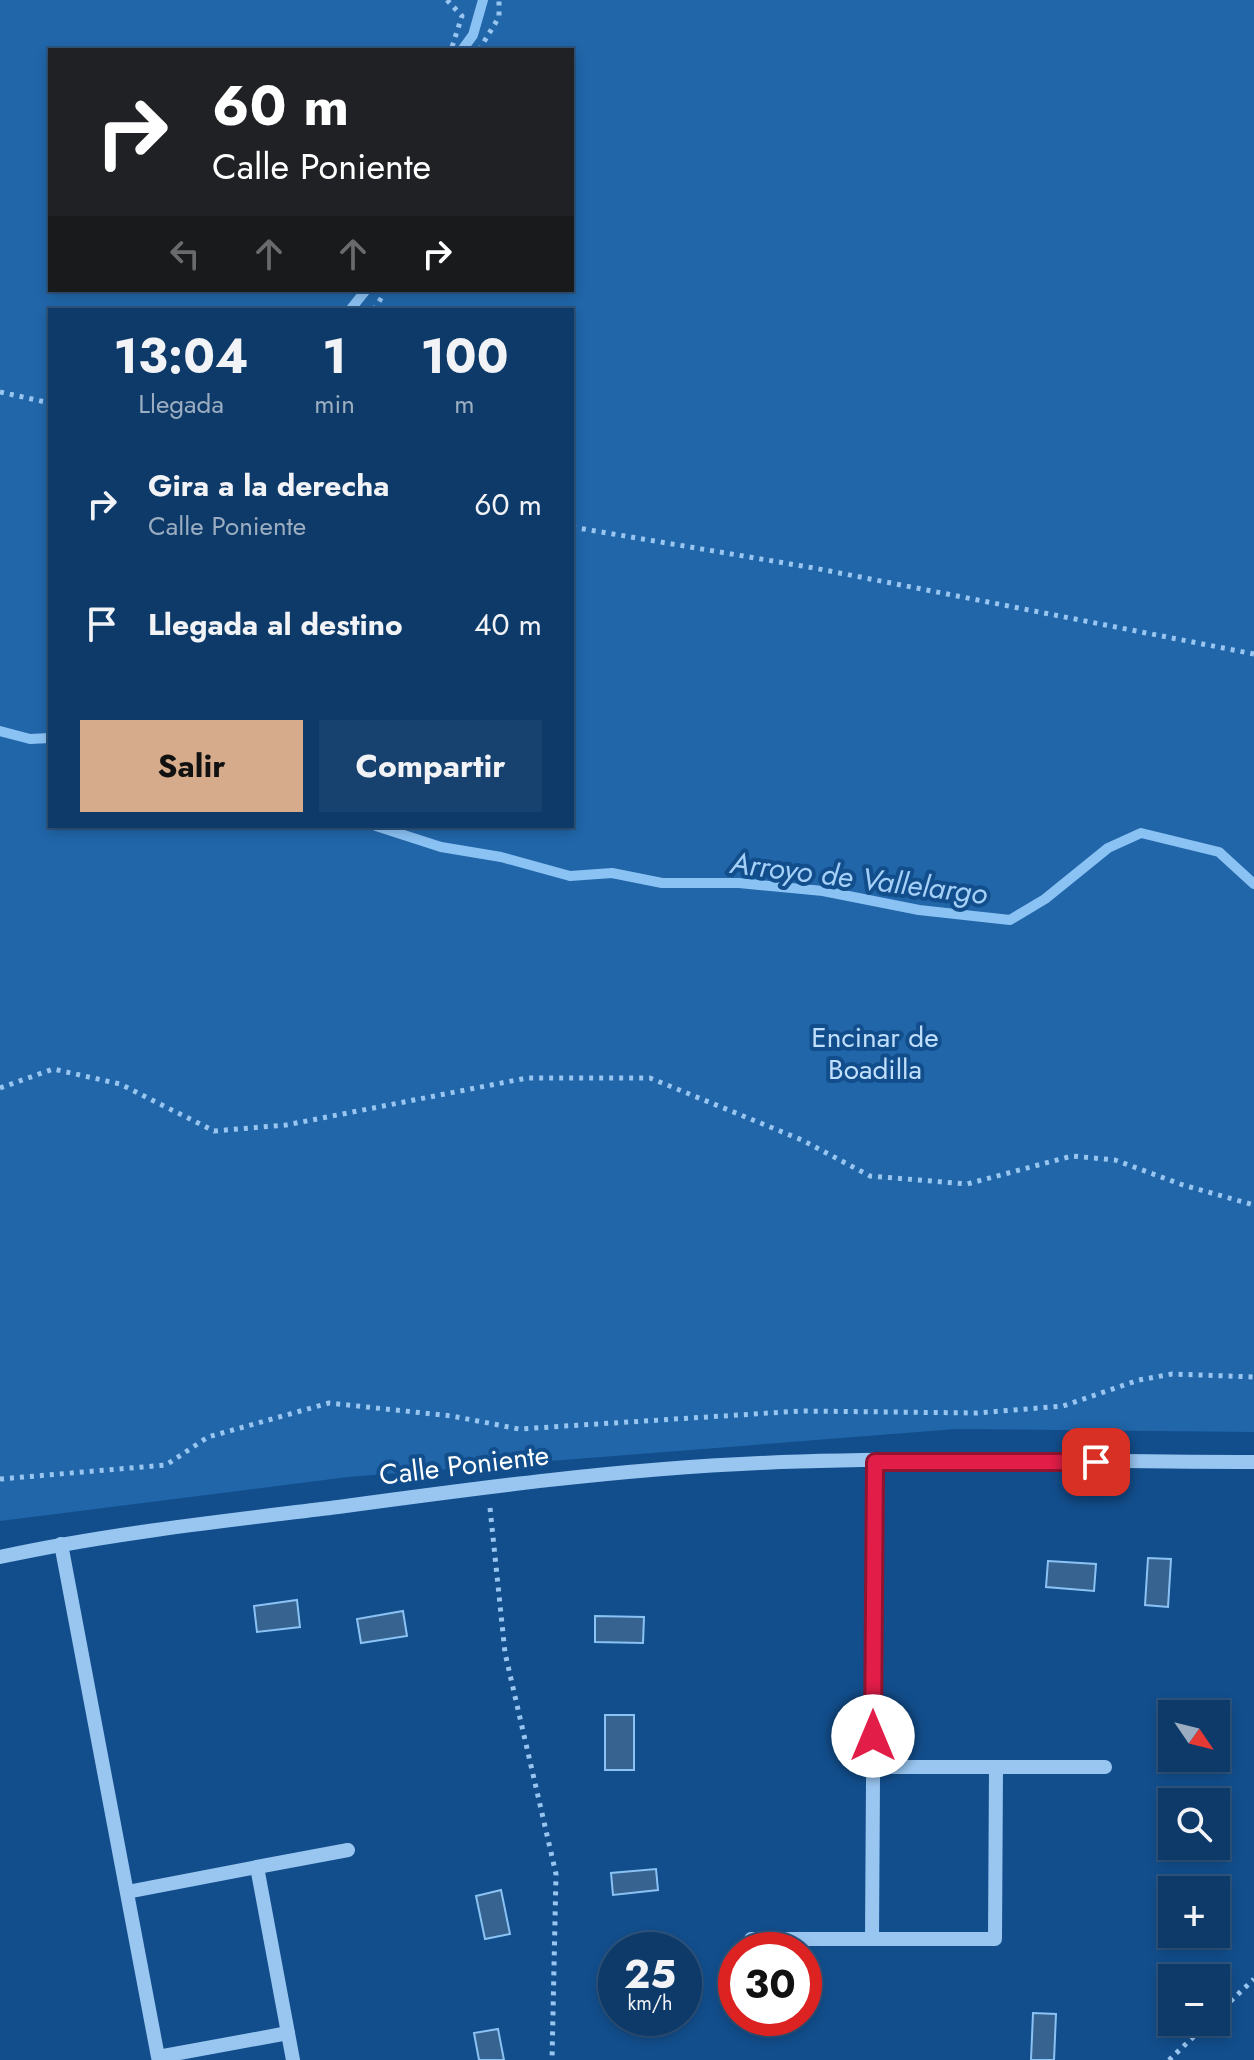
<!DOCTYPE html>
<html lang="es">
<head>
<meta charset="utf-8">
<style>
  :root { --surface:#0e3a69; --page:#17416f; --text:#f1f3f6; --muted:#9badc0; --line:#2e547d; --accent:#d6ab8b }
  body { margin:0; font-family:Jost,sans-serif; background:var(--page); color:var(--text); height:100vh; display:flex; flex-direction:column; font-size:30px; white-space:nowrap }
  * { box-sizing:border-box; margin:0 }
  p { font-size:26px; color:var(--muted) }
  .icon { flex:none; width:44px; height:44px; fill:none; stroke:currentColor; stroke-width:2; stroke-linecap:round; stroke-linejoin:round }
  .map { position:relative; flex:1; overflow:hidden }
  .side { position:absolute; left:48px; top:308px; width:526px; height:520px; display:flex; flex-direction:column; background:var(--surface); border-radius:0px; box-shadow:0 4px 12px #0003,0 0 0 2px var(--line) }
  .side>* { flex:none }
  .hud { position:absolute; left:48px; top:48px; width:526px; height:244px; border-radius:0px; box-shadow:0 4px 12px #0003,0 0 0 2px var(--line); background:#202124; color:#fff; overflow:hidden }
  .needle { width:52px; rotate:125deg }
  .controls { position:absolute; left:1158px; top:1700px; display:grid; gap:16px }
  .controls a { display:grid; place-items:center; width:72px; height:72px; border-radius:0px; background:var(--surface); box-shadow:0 4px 12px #0003,0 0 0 2px var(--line); font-size:40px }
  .speed { position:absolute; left:598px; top:1932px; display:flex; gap:16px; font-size:40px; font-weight:700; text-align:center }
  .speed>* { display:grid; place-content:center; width:104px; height:104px; border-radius:50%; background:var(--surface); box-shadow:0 4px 12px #0003,0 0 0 2px var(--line); line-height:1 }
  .speed small { font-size:20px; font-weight:400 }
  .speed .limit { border:12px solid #d22; background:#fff; color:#111 }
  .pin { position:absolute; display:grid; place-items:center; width:68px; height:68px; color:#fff; margin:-34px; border-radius:16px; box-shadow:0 4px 12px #0006 }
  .me { position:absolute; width:88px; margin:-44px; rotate:0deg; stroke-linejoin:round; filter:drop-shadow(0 0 6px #0008) }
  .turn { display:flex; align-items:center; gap:28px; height:168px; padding:0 32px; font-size:36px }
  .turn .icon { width:104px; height:104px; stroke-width:2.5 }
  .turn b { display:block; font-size:56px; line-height:68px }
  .lanes { display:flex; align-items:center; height:76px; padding:0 32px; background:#0003; justify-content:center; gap:40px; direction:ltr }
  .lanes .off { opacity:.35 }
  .eta { display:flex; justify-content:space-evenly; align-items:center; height:136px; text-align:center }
  .eta b { font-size:48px; font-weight:700; line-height:56px }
  .primary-button { display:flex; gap:16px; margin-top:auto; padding:16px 32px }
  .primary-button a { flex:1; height:92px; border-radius:0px; background:var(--accent); color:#111; font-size:32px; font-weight:700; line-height:92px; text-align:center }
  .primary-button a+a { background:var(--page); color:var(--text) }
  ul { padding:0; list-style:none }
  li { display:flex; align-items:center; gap:24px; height:120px; padding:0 32px }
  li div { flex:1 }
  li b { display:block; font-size:30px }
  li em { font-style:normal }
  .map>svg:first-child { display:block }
  .green { fill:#2166a9; fill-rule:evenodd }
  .water { fill:#366390; stroke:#8bc2f4; stroke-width:2 }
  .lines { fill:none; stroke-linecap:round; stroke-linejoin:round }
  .stream { stroke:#8bc2f4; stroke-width:10 }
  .path { stroke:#99c6f1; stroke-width:5; stroke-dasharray:4 6; stroke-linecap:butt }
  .minor { stroke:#99c6f1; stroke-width:14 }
  .route-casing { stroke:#92132f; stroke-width:20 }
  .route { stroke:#e11d48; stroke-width:14 }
  .labels { text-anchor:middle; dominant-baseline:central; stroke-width:8; stroke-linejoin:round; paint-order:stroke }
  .park-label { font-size:28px; fill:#c0dffc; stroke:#124e8c }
  .street-label { font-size:28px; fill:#fff; stroke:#124e8c }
  .water-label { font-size:30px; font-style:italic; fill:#a5d0f8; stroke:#124e8c }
</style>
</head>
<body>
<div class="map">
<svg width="1254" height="2060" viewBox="0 0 1254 2060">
  <rect width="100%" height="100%" fill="#124e8c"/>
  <!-- green -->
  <path class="green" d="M0 0H1254V1432L956 1429 348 1477 0 1521ZM50 50H572V290H50ZM50 310H572V826H50Z"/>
  <!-- water -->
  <g class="water">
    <polygon points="1148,1558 1171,1559 1168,1607 1145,1605"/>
    <polygon points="1048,1561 1096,1564 1094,1591 1046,1587"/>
    <polygon points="297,1600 300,1627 257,1632 254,1606"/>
    <polygon points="403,1611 407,1636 361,1643 357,1619"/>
    <polygon points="595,1616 644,1617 643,1643 595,1642"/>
    <rect x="605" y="1715" width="29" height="55"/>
    <polygon points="656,1869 658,1890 613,1895 611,1873"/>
    <polygon points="501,1890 510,1934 485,1939 476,1896"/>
    <polygon points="1033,2013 1056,2014 1054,2060 1031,2060"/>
    <polygon points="498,2029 504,2060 479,2060 474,2033"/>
  </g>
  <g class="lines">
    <!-- stream -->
    <g class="stream">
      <polyline points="462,50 473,35 483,0"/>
      <polyline points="350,310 366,290"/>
      <polyline points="0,731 30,739 50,738"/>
      <polyline points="376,826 441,847 501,857 570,876 612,873 662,883 739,883 823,891 919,910 1010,920 1045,899 1108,848 1141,833 1219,852 1254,884"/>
    </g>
    <!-- path -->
    <g class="path">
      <polyline points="447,0 462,16 451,50"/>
      <polyline points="479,50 499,17 499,0"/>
      <polyline points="374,310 386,290"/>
      <polyline points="0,392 50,403"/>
      <polyline points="572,527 814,568 1254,654"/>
      <polyline points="0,1088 53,1069 120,1084 214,1131 286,1125 527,1078 650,1078 802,1140 870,1176 967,1184 1072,1156 1115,1160 1183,1185 1254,1205"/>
      <polyline points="0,1479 166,1465 208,1437 329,1403 452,1416 519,1429 801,1411 977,1413 1063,1406 1139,1380 1172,1374 1254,1377"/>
      <polyline points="490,1508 505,1653 556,1874 552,2060"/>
      <polyline points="1216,2015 1254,1979"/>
      <polyline points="1169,2060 1209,2022"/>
    </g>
    <!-- minor -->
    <g class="minor">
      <polyline points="875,1462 872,1939 995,1939 996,1767"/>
      <polyline points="61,1544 158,2057 288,2033"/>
      <path d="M0 1557C111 1533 225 1521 338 1507 478 1488 619 1469 760 1463 924 1456 1090 1462 1254 1462"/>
      <polyline points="873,1767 1105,1767"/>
      <polyline points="257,1867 348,1850"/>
      <polyline points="127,1892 257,1867 293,2060"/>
      <polyline points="751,1939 872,1939"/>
    </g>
  </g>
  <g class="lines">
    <!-- route casing -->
    <g class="route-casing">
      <polyline id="route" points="873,1736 875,1462 1096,1462"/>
    </g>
    <!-- route -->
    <use href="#route" class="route"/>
  </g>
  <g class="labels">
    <!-- park labels -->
    <g class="park-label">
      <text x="875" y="1037">Encinar de<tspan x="875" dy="32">Boadilla</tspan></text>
    </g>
    <!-- street labels -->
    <g class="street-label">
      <text transform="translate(464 1465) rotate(-7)">Calle Poniente</text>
    </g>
    <!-- water labels -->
    <g class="water-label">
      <text transform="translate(859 878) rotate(7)">Arroyo de Vallelargo</text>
    </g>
  </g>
</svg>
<div class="controls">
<a><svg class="needle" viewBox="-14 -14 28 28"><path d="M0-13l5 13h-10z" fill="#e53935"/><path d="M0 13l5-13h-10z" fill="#9badc0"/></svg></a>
<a><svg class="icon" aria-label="search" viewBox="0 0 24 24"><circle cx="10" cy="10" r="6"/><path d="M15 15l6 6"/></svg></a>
<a>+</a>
<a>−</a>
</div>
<div class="speed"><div>25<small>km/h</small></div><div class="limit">30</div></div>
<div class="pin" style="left:1096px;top:1462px;background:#d93025"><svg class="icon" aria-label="arrive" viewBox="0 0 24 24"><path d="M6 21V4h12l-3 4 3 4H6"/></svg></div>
<svg class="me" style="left:873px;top:1736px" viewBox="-20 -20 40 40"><circle r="19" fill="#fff"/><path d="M0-13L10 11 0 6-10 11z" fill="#e11d48"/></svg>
<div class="hud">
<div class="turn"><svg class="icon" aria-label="right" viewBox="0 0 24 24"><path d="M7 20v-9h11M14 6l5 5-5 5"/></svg><div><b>60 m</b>Calle Poniente</div></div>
<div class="lanes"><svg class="icon off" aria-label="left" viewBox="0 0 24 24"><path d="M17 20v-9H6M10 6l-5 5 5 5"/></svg><svg class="icon off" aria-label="ahead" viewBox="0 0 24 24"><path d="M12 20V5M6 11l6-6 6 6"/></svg><svg class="icon off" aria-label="ahead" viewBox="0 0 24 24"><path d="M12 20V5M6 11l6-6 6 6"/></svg><svg class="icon" aria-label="right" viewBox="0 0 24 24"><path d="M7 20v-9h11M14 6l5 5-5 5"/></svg></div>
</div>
<section class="side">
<div class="eta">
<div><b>13:04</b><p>Llegada</p></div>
<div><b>1</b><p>min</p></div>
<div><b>100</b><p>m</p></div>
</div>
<ul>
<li><svg class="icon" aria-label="right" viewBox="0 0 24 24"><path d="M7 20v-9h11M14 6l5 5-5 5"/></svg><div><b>Gira a la derecha</b><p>Calle Poniente</p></div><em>60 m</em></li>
<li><svg class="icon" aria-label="arrive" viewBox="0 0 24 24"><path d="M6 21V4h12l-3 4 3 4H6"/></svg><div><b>Llegada al destino</b></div><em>40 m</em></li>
</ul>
<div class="primary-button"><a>Salir</a><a>Compartir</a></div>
</section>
</div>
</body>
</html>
